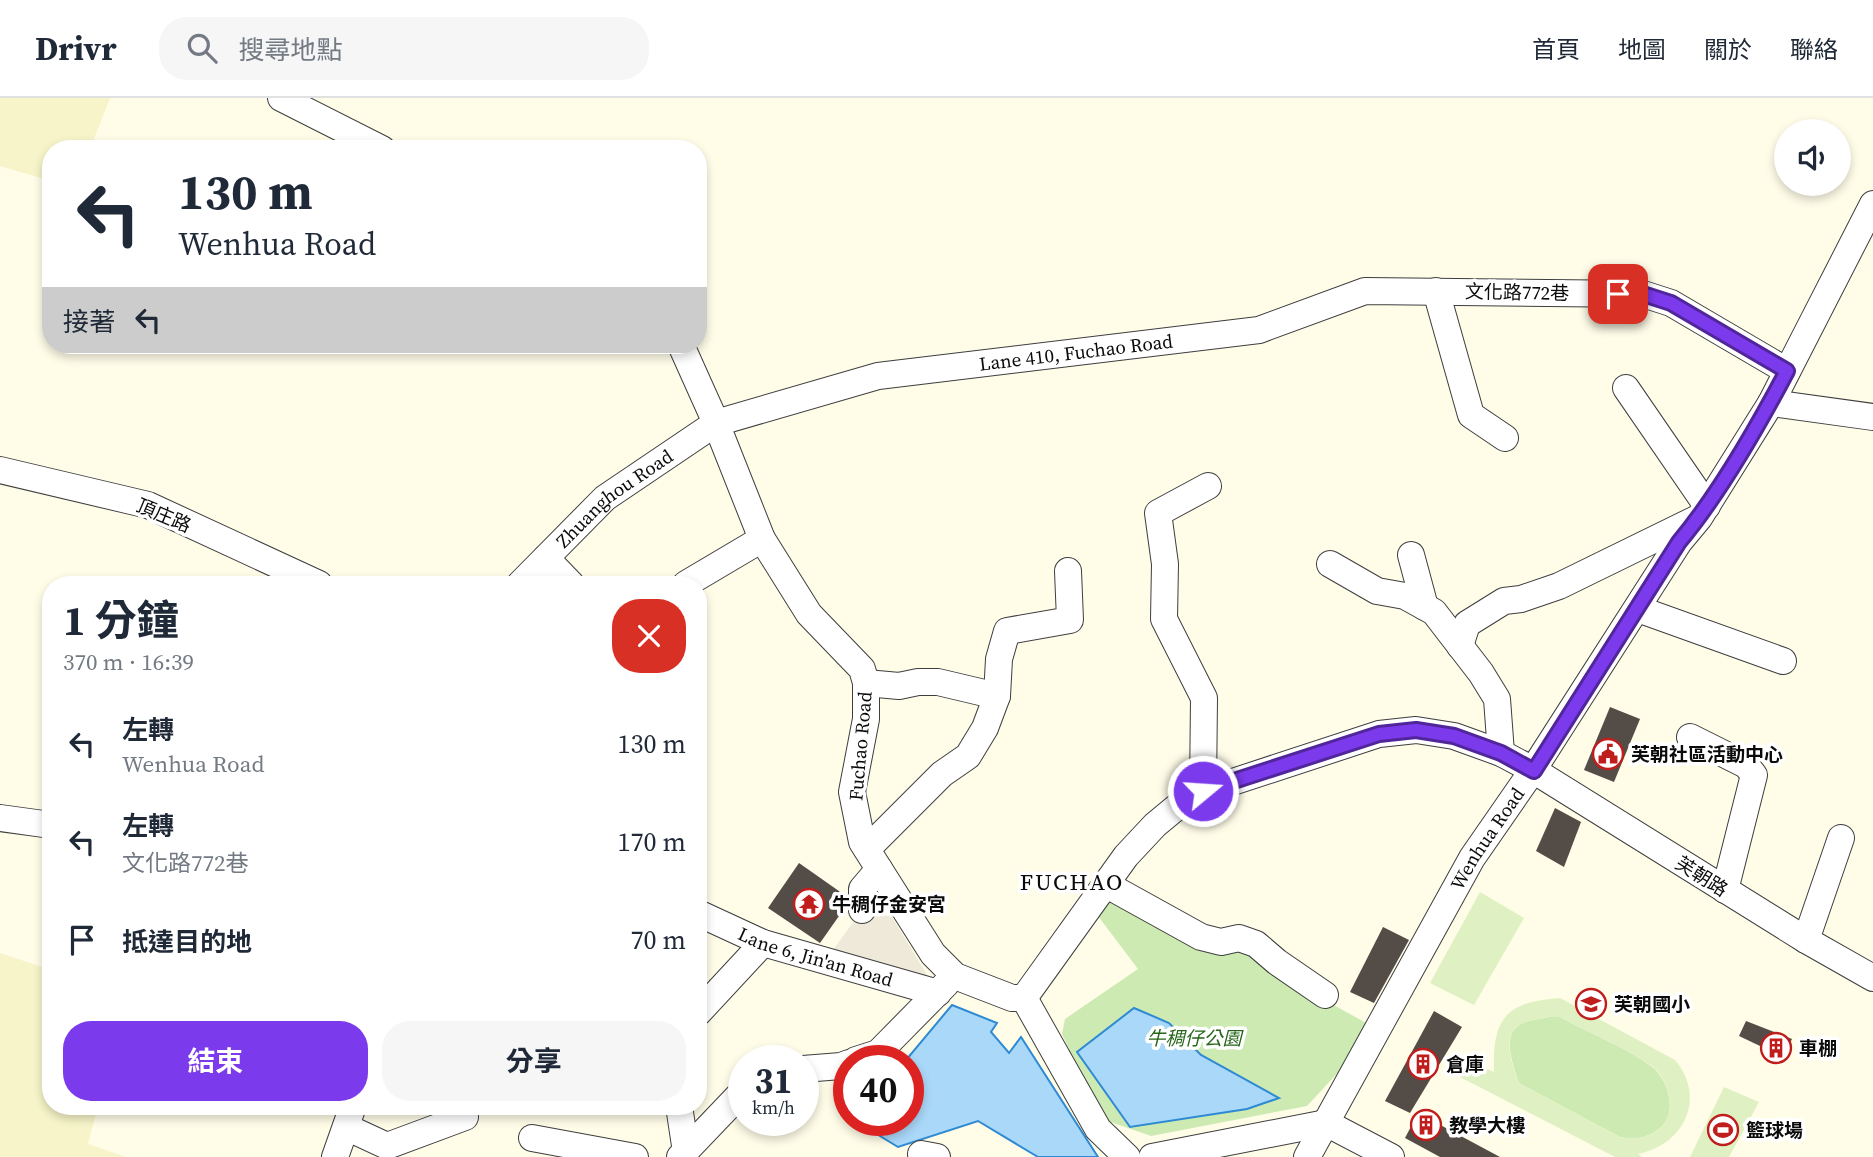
<!DOCTYPE html>
<html lang="zh-TW">
<head>
<meta charset="utf-8">
<style>
  :root { --surface:#fff; --page:#f6f6f7; --text:#1f2937; --muted:#747a83; --line:#e0e1e3; --accent:#7c3aed }
  body { margin:0; font-family:"Source Serif 4","Noto Sans TC",serif; background:var(--page); color:var(--text); height:100vh; display:flex; flex-direction:column; font-size:26px; white-space:nowrap }
  * { box-sizing:border-box; margin:0 }
  p { font-size:23px; color:var(--muted) }
  .icon { flex:none; width:38px; height:38px; fill:none; stroke:currentColor; stroke-width:2; stroke-linecap:round; stroke-linejoin:round }
  .map { position:relative; flex:1; overflow:hidden }
  .drawer { position:absolute; left:42px; top:478px; width:665px; height:539px; display:flex; flex-direction:column; background:var(--surface); border-radius:28px; box-shadow:0 4px 10px #0003 }
  .drawer>* { flex:none }
  .guide { position:absolute; left:42px; top:42px; width:665px; height:214px; border-radius:28px; box-shadow:0 4px 10px #0003; background:#fff; color:var(--text); overflow:hidden }
  .controls { position:absolute; left:1774px; top:21px; display:grid; gap:14px }
  .controls a { display:grid; place-items:center; width:77px; height:77px; border-radius:50%; background:var(--surface); box-shadow:0 4px 10px #0003; font-size:35px }
  .speed { position:absolute; left:728px; top:947px; display:flex; gap:14px; font-size:35px; font-weight:700; text-align:center }
  .speed>* { display:grid; place-content:center; width:91px; height:91px; border-radius:50%; background:var(--surface); box-shadow:0 4px 10px #0003; line-height:1 }
  .speed small { font-size:18px; font-weight:400 }
  .speed .limit { border:10px solid #d22; background:#fff; color:#111 }
  .pin { position:absolute; display:grid; place-items:center; width:60px; height:60px; color:#fff; margin:-30px; border-radius:14px; box-shadow:0 4px 10px #0006 }
  .me { position:absolute; width:77px; margin:-38px; rotate:72deg; stroke-linejoin:round; filter:drop-shadow(0 0 5px #0008) }
  .turn { display:flex; align-items:center; gap:24px; height:147px; padding:0 21px; font-size:32px }
  .turn .icon { width:91px; height:91px; stroke-width:2.5 }
  .turn b { display:block; font-size:49px; line-height:60px }
  .then { display:flex; align-items:center; height:66px; padding:0 21px; background:#0003; gap:14px; font-size:26px }
  .round { display:grid; place-items:center; flex:none; width:74px; height:74px; border-radius:28px; background:var(--page) }
  .head { display:flex; align-items:center; justify-content:space-between; height:119px; padding:0 21px }
  h1 { font-size:42px; font-weight:700; line-height:52px }
  .primary-button { display:flex; gap:14px; margin-top:auto; padding:14px 21px }
  .primary-button a { flex:1; height:80px; border-radius:28px; background:var(--accent); color:#fff; font-size:28px; font-weight:700; line-height:80px; text-align:center }
  .primary-button a+a { background:var(--page); color:var(--text) }
  ul { padding:0; list-style:none }
  li { display:flex; align-items:center; gap:21px; height:98px; padding:0 21px }
  li div { flex:1 }
  li b { display:block; font-size:26px }
  li em { font-style:normal }
  header { display:flex; align-items:center; gap:42px; box-sizing:border-box; height:98px; padding:0 35px; background:var(--surface); border-bottom:2px solid var(--line) }
  header strong { font-size:33px }
  nav { display:flex; gap:38px; margin-inline-start:auto; font-size:24px }
  .search { width:490px; height:63px; background:var(--page); display:flex; align-items:center; gap:18px; box-sizing:border-box; padding:0 24px; border-radius:28px; color:var(--muted); font-size:26px }
  .map>svg:first-child { display:block }
  .farmland { fill:#f6f4c8 }
  .green { fill:#cceab1 }
  .pitch { fill:#dff1c3; fill-rule:evenodd }
  .plaza { fill:#eee9d9 }
  .water { fill:#aad8f9; stroke:#2e8ad3; stroke-width:2 }
  .building { fill:#544c47 }
  .lines { fill:none; stroke-linecap:round; stroke-linejoin:round }
  .minor-casing { stroke:#3e3e3e; stroke-width:28 }
  .minor { stroke:#fff; stroke-width:26 }
  .route-casing { stroke:#51269a; stroke-width:18 }
  .route { stroke:#7c3aed; stroke-width:12 }
  .labels { text-anchor:middle; dominant-baseline:central; stroke-width:7; stroke-linejoin:round; paint-order:stroke }
  .street-label { font-size:19px; fill:#0b0b0b; stroke:#fff }
  .poi-label { font-size:19px; font-weight:bold; fill:#0b0b0b; stroke:#fff; text-anchor:start }
  .park-label { font-size:19px; font-style:italic; fill:#256419; stroke:#fff }
  .quarter-label { font-size:23px; letter-spacing:2px; fill:#0b0b0b; stroke:#fff }
</style>
</head>
<body>
<header>
<strong>Drivr</strong>
<div class="search"><svg class="icon" aria-label="search" viewBox="0 0 24 24"><circle cx="10" cy="10" r="6"/><path d="M15 15l6 6"/></svg>搜尋地點</div>
<nav><a>首頁</a><a>地圖</a><a>關於</a><a>聯絡</a></nav>
</header>
<div class="map">
<svg width="1873" height="1059" viewBox="0 0 1873 1059">
  <rect width="100%" height="100%" fill="#fffce8"/>
  <!-- farmland -->
  <g class="farmland">
    <polygon points="0,0 110,0 90,51 51,51 51,83 0,68"/>
    <polygon points="0,855 51,872 51,1008 98,1008 88,1046 126,1059 0,1059"/>
  </g>
  <!-- green -->
  <g class="green">
    <polygon points="1112,799 1249,853 1283,879 1368,926 1345,967 1307,1008 1151,1038 1102,1021 1062,936 1065,921 1138,871 1098,818"/>
    <path d="M1549 919H1560C1589 935 1625 949 1651 968 1669 981 1678 1015 1660 1030 1648 1040 1635 1042 1620 1039L1519 985C1514 969 1500 937 1521 926 1528 922 1541 921 1549 919Z"/>
  </g>
  <!-- pitch -->
  <g class="pitch">
    <polygon points="1480,794 1524,820 1474,907 1430,885"/>
    <path d="M1560 900 1675 962C1707 1000 1684 1047 1638 1056L1642 1059H1615L1456 977 1465 960 1494 974C1492 920 1506 904 1560 900ZM1549 919H1560C1589 935 1626 950 1652 968 1669 981 1678 1015 1660 1030 1648 1040 1635 1042 1620 1039L1519 985C1513 969 1500 937 1521 926 1528 922 1541 921 1549 919Z"/>
    <polygon points="1724,989 1759,1004 1729,1059 1690,1059"/>
  </g>
  <!-- plaza -->
  <polygon class="plaza" points="862,812 892,819 938,895 825,863"/>
  <!-- water -->
  <g class="water">
    <polygon points="952,907 997,925 991,934 1009,955 1021,939 1098,1059 1038,1059 978,1023 898,1049 857,1024 857,1022 908,1022 908,962 906,962"/>
    <polygon points="1134,910 1169,925 1201,957 1279,1000 1247,1011 1130,1029 1077,954"/>
  </g>
  <!-- building -->
  <g class="building">
    <polygon points="1610,609 1640,621 1614,684 1584,672"/>
    <polygon points="1555,710 1581,724 1564,769 1536,753"/>
    <polygon points="799,765 846,798 846,808 820,845 768,810"/>
    <polygon points="1383,829 1409,842 1374,905 1350,894"/>
    <polygon points="1434,913 1462,929 1410,1015 1385,1003"/>
    <polygon points="1746,923 1792,941 1783,959 1739,938"/>
    <polygon points="1418,1015 1500,1059 1440,1059 1405,1040"/>
  </g>
  <g class="lines">
    <!-- minor casing -->
    <g class="minor-casing">
      <g id="minor">
        <polyline points="281,0 382,51"/>
        <polyline points="1436,193 1471,317 1505,340"/>
        <polyline points="681,247 716,325 762,441 809,516 862,571 866,585 866,621 852,694 862,744 933,856 955,878 1012,900 1024,900"/>
        <polyline points="1626,290 1707,408"/>
        <polyline points="1771,305 1873,319"/>
        <polyline points="0,372 148,407 319,486"/>
        <polyline points="1411,457 1425,509"/>
        <polyline points="546,460 571,486"/>
        <polyline points="1330,466 1377,493 1405,498 1434,514 1481,575 1497,601 1501,655"/>
        <path id="s1" d="M520 486 605 400 716 325 878 278 1259 232 1365 193 1643 196 1671 205 1787 273"/>
        <polyline points="686,486 762,441"/>
        <polyline points="1638,511 1783,563"/>
        <polyline points="1460,548 1467,526 1504,503 1521,501 1559,488 1694,422"/>
        <polyline points="866,585 899,588 918,584 938,584 997,598"/>
        <polyline points="1690,639 1746,667 1754,677 1725,792"/>
        <polyline points="1203,693 1204,600 1164,521 1165,466 1158,415 1208,388"/>
        <polyline points="0,720 51,727"/>
        <polyline points="867,751 942,676 968,658 985,630 997,598 999,561 1007,533 1070,522 1068,473"/>
        <polyline points="1107,787 1201,839 1221,844 1239,840 1256,846 1277,864 1325,897"/>
        <polyline points="862,812 862,791 879,771"/>
        <path id="s2" d="M698 815 763 845 938 895"/>
        <polyline points="1806,842 1841,740"/>
        <polyline points="1024,900 1126,758 1155,727 1190,698 1379,636 1416,632 1454,638 1501,655 1533,672 1806,842 1873,880"/>
        <polyline points="1024,900 1098,1031 1127,1059"/>
        <polyline points="698,915 763,845"/>
        <polyline points="856,962 878,955 946,886"/>
        <polyline points="803,971 841,968 849,965"/>
        <polyline points="679,1008 686,1054"/>
        <polyline points="1326,1025 1391,1059"/>
        <polyline points="346,1029 387,1048 465,1019"/>
        <polyline points="532,1040 635,1059"/>
        <polyline points="921,1056 937,1059"/>
        <polyline points="335,1059 353,1008"/>
        <polyline points="680,1059 744,992"/>
        <polyline points="1152,1059 1326,1025"/>
        <path id="s3" d="M1307 1059 1472 760 1533 672 1679 444 1699 420 1771 305 1873 106"/>
      </g>
    </g>
    <!-- minor -->
    <use href="#minor" class="minor"/>
  </g>
  <g class="lines">
    <!-- route casing -->
    <g class="route-casing">
      <path id="route" d="M1203 693 1379 636 1416 632 1454 638 1501 655 1534 673 1679 444C1720 395 1757 330 1787 273L1671 205 1643 196H1618"/>
    </g>
    <!-- route -->
    <use href="#route" class="route"/>
  </g>
  <!-- icons -->
  <defs>
    <g id="civic-ring" transform="scale(1.575)"><circle r="9.5" fill="#fff" stroke="#c01d1d" stroke-width="1.5"/><path d="M-.6-6.5H3V-4.5H.6V-3L4-1V1h2V6H-6V1h2V-1L-.6-3ZM-1.2 2.5V6h2.4V2.5Z" fill="#c01d1d"/></g>
    <g id="temple-ring" transform="scale(1.575)"><circle r="9.5" fill="#fff" stroke="#c01d1d" stroke-width="1.5"/><path d="M0-6L5-2H3V0L6.5 2.5H4V6H1.5V3h-3V6H-4V2.5H-6.5L-3 0V-2H-5Z" fill="#c01d1d"/></g>
    <g id="school-ring" transform="scale(1.575)"><circle r="9.5" fill="#fff" stroke="#c01d1d" stroke-width="1.5"/><path d="M0-5L7-2L0 1L-7-2ZM-4 1L0 2.5L4 1V4Q0 6-4 4Z" fill="#c01d1d"/></g>
    <g id="building-ring" transform="scale(1.575)"><circle r="9.5" fill="#fff" stroke="#c01d1d" stroke-width="1.5"/><path d="M-4-6H4V6H1V3H-1V6H-4ZM-2.5-4.3h1.7v1.8h-1.7ZM.8-4.3h1.7v1.8H.8ZM-2.5-1h1.7V.8h-1.7ZM.8-1h1.7V.8H.8Z" fill="#c01d1d"/></g>
    <g id="stadium-ring" transform="scale(1.575)"><circle r="9.5" fill="#fff" stroke="#c01d1d" stroke-width="1.5"/><path d="M0-5a6.5 5 0 1 0 0 10a6.5 5 0 1 0 0-10ZM-3.5-1.8h7v3.6h-7Z" fill="#c01d1d"/></g>
  </defs>
  <g fill-rule="evenodd">
    <use href="#civic-ring" x="1608" y="656"/>
    <use href="#temple-ring" x="809" y="806"/>
    <use href="#school-ring" x="1591" y="906"/>
    <use href="#building-ring" x="1776" y="950"/>
    <use href="#building-ring" x="1423" y="966"/>
    <use href="#building-ring" x="1426" y="1027"/>
    <use href="#stadium-ring" x="1723" y="1032"/>
  </g>
  <g class="labels">
    <!-- street labels -->
    <g class="street-label">
      <text transform="translate(1517 194) rotate(1)">文化路772巷</text>
      <text stroke="none"><textPath href="#s1" startOffset="623">Lane 410, Fuchao Road</textPath></text>
      <text stroke="none"><textPath href="#s1" startOffset="128">Zhuanghou Road</textPath></text>
      <text transform="translate(164 417) rotate(23)">頂庄路</text>
      <text transform="translate(860 648) rotate(-85)">Fuchao Road</text>
      <text stroke="none"><textPath href="#s3" startOffset="366">Wenhua Road</textPath></text>
      <text transform="translate(1702 778) rotate(32)">芙朝路</text>
      <text stroke="none"><textPath href="#s2" startOffset="126">Lane 6, Jin'an Road</textPath></text>
    </g>
    <!-- poi labels -->
    <g class="poi-label">
      <text x="1631" y="656">芙朝社區活動中心</text>
      <text x="832" y="806">牛稠仔金安宮</text>
      <text x="1614" y="906">芙朝國小</text>
      <text x="1799" y="950">車棚</text>
      <text x="1446" y="966">倉庫</text>
      <text x="1449" y="1027">教學大樓</text>
      <text x="1746" y="1032">籃球場</text>
    </g>
    <!-- park labels -->
    <g class="park-label">
      <text x="1194" y="940">牛稠仔公園</text>
    </g>
    <!-- quarter labels -->
    <g class="quarter-label">
      <text x="1072" y="784">FUCHAO</text>
    </g>
  </g>
</svg>
<div class="controls">
<a><svg class="icon" aria-label="sound" viewBox="0 0 24 24"><path d="M4 9h4l5-4v14l-5-4H4zM17 9q2 3 0 6"/></svg></a>
</div>
<div class="speed"><div>31<small>km/h</small></div><div class="limit">40</div></div>
<div class="pin" style="left:1618px;top:196px;background:#d93025"><svg class="icon" aria-label="arrive" viewBox="0 0 24 24"><path d="M6 21V4h12l-3 4 3 4H6"/></svg></div>
<svg class="me" style="left:1203px;top:693px" viewBox="-20 -20 40 40"><circle r="17" fill="#7c3aed" stroke="#fff" stroke-width="3"/><path d="M0-11L8 9 0 5-8 9z" fill="#fff"/></svg>
<div class="guide">
<div class="turn"><svg class="icon" aria-label="left" viewBox="0 0 24 24"><path d="M17 20v-9H6M10 6l-5 5 5 5"/></svg><div><b>130 m</b>Wenhua Road</div></div>
<div class="then">接著<svg class="icon" aria-label="left" viewBox="0 0 24 24"><path d="M17 20v-9H6M10 6l-5 5 5 5"/></svg></div>
</div>
<section class="drawer">
<div class="head"><div><h1>1 分鐘</h1><p>370 m · 16:39</p></div><a class="round" style="background:#d93025;color:#fff"><svg class="icon" aria-label="close" viewBox="0 0 24 24"><path d="M6 6l12 12M18 6L6 18"/></svg></a></div>
<ul>
<li><svg class="icon" aria-label="left" viewBox="0 0 24 24"><path d="M17 20v-9H6M10 6l-5 5 5 5"/></svg><div><b>左轉</b><p>Wenhua Road</p></div><em>130 m</em></li>
<li><svg class="icon" aria-label="left" viewBox="0 0 24 24"><path d="M17 20v-9H6M10 6l-5 5 5 5"/></svg><div><b>左轉</b><p>文化路772巷</p></div><em>170 m</em></li>
<li><svg class="icon" aria-label="arrive" viewBox="0 0 24 24"><path d="M6 21V4h12l-3 4 3 4H6"/></svg><div><b>抵達目的地</b></div><em>70 m</em></li>
</ul>
<div class="primary-button"><a>結束</a><a>分享</a></div>
</section>
</div>
</body>
</html>
